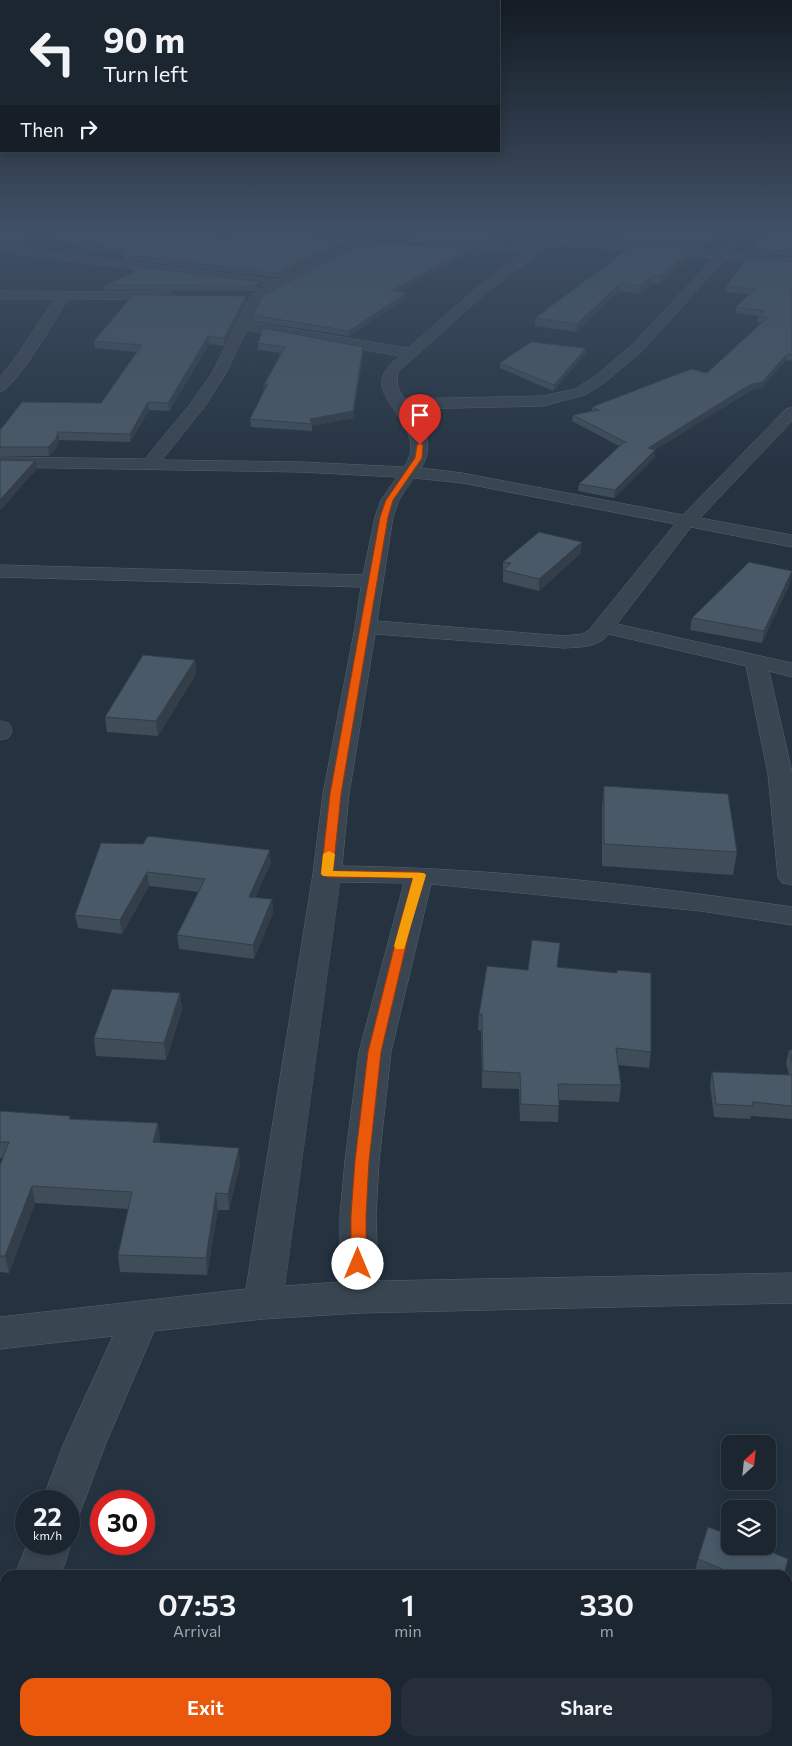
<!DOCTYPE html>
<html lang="en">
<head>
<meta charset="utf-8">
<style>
  :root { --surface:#1c2631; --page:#252e39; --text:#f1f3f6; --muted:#a0a5ab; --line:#3a434d; --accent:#ea580c }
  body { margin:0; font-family:Commissioner,sans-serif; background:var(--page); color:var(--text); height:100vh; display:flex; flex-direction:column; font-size:19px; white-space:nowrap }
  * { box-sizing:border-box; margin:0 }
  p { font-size:16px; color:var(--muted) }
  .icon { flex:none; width:28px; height:28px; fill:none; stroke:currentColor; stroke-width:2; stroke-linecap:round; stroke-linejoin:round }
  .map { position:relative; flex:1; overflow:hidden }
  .side { position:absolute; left:0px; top:1570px; width:792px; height:176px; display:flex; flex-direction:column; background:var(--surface); border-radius:15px 15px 0 0; box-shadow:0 2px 12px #0003,0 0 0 1px var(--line) }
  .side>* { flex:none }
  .banner { position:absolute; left:0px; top:0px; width:500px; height:152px; box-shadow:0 2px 12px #0003,0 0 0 1px var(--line); background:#1c2631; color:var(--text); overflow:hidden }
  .needle { width:32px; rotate:27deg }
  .fabs { position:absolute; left:721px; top:1435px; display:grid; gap:10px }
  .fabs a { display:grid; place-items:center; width:55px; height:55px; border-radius:10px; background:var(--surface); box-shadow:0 2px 12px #0003,0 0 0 1px var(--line); font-size:25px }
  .speed { position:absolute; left:15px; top:1490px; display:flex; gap:10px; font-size:25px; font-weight:700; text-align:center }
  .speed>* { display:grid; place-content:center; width:65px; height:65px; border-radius:50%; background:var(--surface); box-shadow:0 2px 12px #0003,0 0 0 1px var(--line); line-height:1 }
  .speed small { font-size:12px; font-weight:400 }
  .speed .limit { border:8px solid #d22; background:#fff; color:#111 }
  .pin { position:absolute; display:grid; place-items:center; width:42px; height:42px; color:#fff; margin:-51px -21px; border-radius:50% 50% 50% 0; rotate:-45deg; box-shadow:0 0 5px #0007 }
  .pin .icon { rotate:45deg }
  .me { position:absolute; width:55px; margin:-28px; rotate:0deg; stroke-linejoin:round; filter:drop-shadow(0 0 4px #0008) }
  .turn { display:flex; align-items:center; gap:18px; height:105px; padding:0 20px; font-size:22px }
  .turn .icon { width:65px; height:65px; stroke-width:2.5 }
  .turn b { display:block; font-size:35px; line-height:42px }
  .then { display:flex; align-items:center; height:48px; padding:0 20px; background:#0003; gap:10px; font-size:19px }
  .eta { display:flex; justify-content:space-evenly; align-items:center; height:85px; text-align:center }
  .eta b { font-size:30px; font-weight:600; line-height:35px }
  .primary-button { display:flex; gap:10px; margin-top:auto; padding:10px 20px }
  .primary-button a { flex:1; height:58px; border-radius:15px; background:var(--accent); color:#fff; font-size:20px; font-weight:600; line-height:58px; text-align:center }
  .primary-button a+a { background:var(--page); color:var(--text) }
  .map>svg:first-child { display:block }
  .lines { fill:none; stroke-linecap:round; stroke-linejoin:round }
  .street-casing { stroke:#57636e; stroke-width:1 }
  .street { fill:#394551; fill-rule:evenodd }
  .wall { fill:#3f4d59 }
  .shaded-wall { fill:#333e48 }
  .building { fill:#495967; stroke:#333e48 }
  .route { fill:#ea580c; stroke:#983908 }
  .slow { fill:#f59e0b }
</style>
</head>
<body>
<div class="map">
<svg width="792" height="1746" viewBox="0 0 792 1746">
  <rect width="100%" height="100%" fill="#253341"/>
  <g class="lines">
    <!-- street casing -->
    <g class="street-casing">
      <g id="street">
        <path d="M261 230H299L363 238 376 230H390L374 241 373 244 367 245 262 299 251 322 408 348 481 284 527 251 477 254 425 250 423 248 425 246 429 245 515 246 545 242 558 237 566 230H577L571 238 720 252 739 230H751L731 253 792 258V266L725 259 642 351 604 383 585 395 543 406 410 409C423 429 436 445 421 468L462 473 683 515 786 409 792 407V421L700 518 792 535V547L691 527 617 624 792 663V677L769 671 792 772V885L782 883 778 877 768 774 746 666 609 634C598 648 579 647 564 648L375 634 349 794 342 866C492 868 643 885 792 907V925L701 911 431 884 391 1052 379 1161 376 1215 378 1281 792 1273V1303L359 1313 263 1319 154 1331 106 1443 79 1515 69 1519V1501H42L64 1443 113 1336 0 1349V1317L246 1289 313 874 323 794 355 627 361 587 0 577V565L363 575 375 517 381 500 397 477 301 472 0 467V457L145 459 191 403 212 373 252 294 268 286 0 252V246L279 280 353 244 266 233ZM561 244 714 258 632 345 594 377 575 389 543 396 404 399C398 389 395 382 399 371L489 290 547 248ZM247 330 400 356C393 362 386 367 383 376 373 403 430 430 404 467L301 462 162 460 205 406 226 373ZM414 478 462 483 675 524 589 630 582 634 564 636 377 621 393 517 399 500ZM340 882 404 883 359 1052 345 1161 340 1215V1282L285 1286Z"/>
        <path d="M0 291 170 292 176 296 170 300 68 299C57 317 16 387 0 392V377L13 361 55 299H0Z"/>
        <path d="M0 721 8 723C13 729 13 732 8 738L0 740Z"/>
        <polygon points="69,1538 71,1544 61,1575 15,1575 27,1544 69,1544"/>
        <polygon points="5,1636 5,1695 0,1697 0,1638"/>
      </g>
    </g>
    <!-- street -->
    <use href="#street" class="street"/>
  </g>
  <!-- wall -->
  <g class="wall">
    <polygon points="0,230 228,230 216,237 220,240 347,245 279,278 124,259 123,254 124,253 84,248 71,242 39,239 20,246 0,243"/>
    <polygon points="318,230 372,230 363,236"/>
    <polygon points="386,230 517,230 503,240 492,239 484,244 470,245 382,238 382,233"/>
    <polygon points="578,230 727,230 704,249 620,241 578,232"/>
    <polygon points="792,230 792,256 754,253 755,248"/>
    <polygon points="634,245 692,258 659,284 652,283 639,294 619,291 576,332 535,326 535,318"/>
    <polygon points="466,250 465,255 399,292 406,293 406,298 349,336 254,321 253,315"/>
    <polygon points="792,262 792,361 786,360 761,388 750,391 655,450 655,457 614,498 578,491 579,484 619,446 572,421 573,415 592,411 592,407 707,373 762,322 757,322 758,316 735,313 736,307 750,294 725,292 726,286"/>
    <polygon points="130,266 262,287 255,291 105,290 104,285 135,272 131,270"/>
    <polygon points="246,303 224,346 209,344 169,411 149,410 130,442 59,440 57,447 49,456 0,456 0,429 101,403 137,352 95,348 94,341"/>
    <polygon points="258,343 363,354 353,418 312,426 312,431 251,427 250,419 263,393 263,387 281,353 258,350"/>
    <polygon points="586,348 586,353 553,391 500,368 500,363"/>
    <polygon points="581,553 539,591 503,582 503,562"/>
    <polygon points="790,583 762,643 690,630 692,618"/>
    <polygon points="195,660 196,674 158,736 107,732 105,717"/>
    <polygon points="604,786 737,852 733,875 602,866 602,808"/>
    <polygon points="101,843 271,863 255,897 272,899 273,913 254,959 179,949 177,935 199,892 149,886 122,934 78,928 75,915"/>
    <polygon points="557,968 651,1052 649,1068 618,1065 621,1085 619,1102 559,1100 558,1122 520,1121 519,1089 482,1088 481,1031 478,1030 479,1014 528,970"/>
    <polygon points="180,993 182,1010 166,1060 96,1056 94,1038"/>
    <polygon points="789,1050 792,1050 792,1119 751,1116 750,1119 714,1117 710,1085 712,1072 789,1075 786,1063"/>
    <polygon points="0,1112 70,1119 158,1123 160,1140 159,1142 240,1165 229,1210 218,1210 207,1275 120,1272 118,1255 128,1209 35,1203 9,1273 0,1272 0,1165 3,1158 0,1158"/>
    <polygon points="698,1559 784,1575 694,1575"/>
  </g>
  <!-- shaded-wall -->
  <g class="shaded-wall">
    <polygon points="220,230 228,230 213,239 213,235"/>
    <polygon points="364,230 372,230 363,236 363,232"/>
    <polygon points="510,230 517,230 503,240 503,236"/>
    <polygon points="722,230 727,230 704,249 704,244"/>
    <polygon points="39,234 39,239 20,246 20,241"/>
    <polygon points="492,235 492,239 484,244 470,245 470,241"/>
    <polygon points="346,240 347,245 279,278 278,273"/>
    <polygon points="466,250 465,255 391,296 391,291"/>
    <polygon points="693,250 692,258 659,284 660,276"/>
    <polygon points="653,275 652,283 639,294 640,286"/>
    <polygon points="262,282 262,287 255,291 254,286"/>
    <polygon points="620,283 619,291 576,332 577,324"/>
    <polygon points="406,293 406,298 349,336 349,331"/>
    <polygon points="246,296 246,303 224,346 224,338"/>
    <polygon points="208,336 209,344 169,411 168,403"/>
    <polygon points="363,347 363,354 353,418 312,426 310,419"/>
    <polygon points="586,348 586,353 553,391 554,385"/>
    <polygon points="787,354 786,360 761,388 750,391 647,455 648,448"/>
    <polygon points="268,383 263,394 263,387"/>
    <polygon points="148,402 149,410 130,442 130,434"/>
    <polygon points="58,432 59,440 57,447 49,456 48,447"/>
    <polygon points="655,450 655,457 614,498 615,490"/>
    <polygon points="35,461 37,469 0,511 0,500"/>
    <polygon points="582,542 581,553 539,591 539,579"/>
    <polygon points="792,572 790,583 762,643 764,631"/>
    <polygon points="195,660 196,674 158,736 156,721"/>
    <polygon points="270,850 271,863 250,910 249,897"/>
    <polygon points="147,872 149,886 122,934 120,920"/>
    <polygon points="272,899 273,913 254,959 253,945"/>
    <polygon points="180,993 182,1010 166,1060 164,1043"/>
    <polygon points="158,1123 160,1140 155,1158 153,1142"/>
    <polygon points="239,1148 240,1165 229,1210 228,1194"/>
    <polygon points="32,1186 35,1203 9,1273 5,1256"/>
    <polygon points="216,1193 218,1210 207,1275 206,1258"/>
  </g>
  <!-- building -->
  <g class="building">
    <polygon points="0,230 220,230 213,235 220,240 241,230 267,230 346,240 278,273 123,254 128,249 83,243 71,238 39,234 20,241 0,239"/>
    <polygon points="386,230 510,230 503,236 492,235 484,240 470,241 382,233"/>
    <polygon points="592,230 722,230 704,244 620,236"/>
    <polygon points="768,230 792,230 792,251 755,248"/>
    <polygon points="367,242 466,250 391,291 406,293 349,331 253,315 263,295"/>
    <polygon points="634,245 693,250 660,276 653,275 640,286 620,283 577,324 535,318"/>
    <polygon points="747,258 792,262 792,355 787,354 762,382 751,384 648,448 655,450 615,490 579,484 624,442 627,443 573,415 599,410 592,407 691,369 707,373 768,317 758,316 764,311 736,307 755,289 726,286"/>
    <polygon points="130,266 262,282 254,286 104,285 140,270"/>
    <polygon points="133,295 246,296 224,338 208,336 168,403 148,402 130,434 58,432 56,439 48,447 0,447 0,429 1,429 22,402 101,403 142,345 94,341"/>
    <polygon points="263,328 363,347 353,411 310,419 312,424 250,419 268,383 263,387 285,347 258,343"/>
    <polygon points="531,342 586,348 554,385 500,363"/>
    <polygon points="0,460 35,461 0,500"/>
    <polygon points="539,532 582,542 539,579 503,570 511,563 503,562"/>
    <polygon points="749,562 792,571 764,631 692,618"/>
    <polygon points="143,655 195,660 156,721 105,717"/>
    <polygon points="604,786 728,794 737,852 604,844"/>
    <polygon points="148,836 270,850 249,897 272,899 253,945 177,935 205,879 147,872 120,920 75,915 101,843 143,844"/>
    <polygon points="532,940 560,943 557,967 617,973 617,970 651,973 651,1052 616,1048 621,1085 558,1084 559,1106 521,1104 520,1073 483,1071 482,1014 479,1014 487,966 528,970"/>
    <polygon points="112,989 180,993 164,1043 94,1038"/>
    <polygon points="789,1050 792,1050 792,1062"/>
    <polygon points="712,1072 792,1075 792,1106 752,1102 753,1106 716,1104"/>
    <polygon points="1,1111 70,1116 69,1119 158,1123 153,1142 239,1148 228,1194 216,1193 206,1258 118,1255 132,1192 32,1186 5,1256 0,1256 0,1165 9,1142 0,1142 0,1112"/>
    <polygon points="708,1527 730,1535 730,1546 757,1546 788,1559 784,1575 728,1575 729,1572 698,1559"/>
  </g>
  <!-- sky -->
  <linearGradient id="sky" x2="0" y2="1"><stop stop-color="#141c24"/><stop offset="0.48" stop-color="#405065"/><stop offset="1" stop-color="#405065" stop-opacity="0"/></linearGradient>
  <rect width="792" height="475" fill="url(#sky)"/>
  <!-- route -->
  <polygon class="route" points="420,443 423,445 422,458 393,500 388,517 341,794 333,871 420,872 426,875 412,920 381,1052 369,1161 366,1215 366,1264 364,1269 358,1270 353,1269 351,1264 351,1215 355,1161 368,1052 401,920 413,878 327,877 321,874 330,794 380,517 386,500 415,458 417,445"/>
  <!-- slow -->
  <polygon class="slow" points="329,851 335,854 333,871 424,873 426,875 404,949 396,949 394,946 413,878 323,876 321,874 323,854"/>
</svg>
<div class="fabs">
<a><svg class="needle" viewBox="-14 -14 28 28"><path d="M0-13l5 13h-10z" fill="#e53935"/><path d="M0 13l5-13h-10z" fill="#a0a5ab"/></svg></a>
<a><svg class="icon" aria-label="layers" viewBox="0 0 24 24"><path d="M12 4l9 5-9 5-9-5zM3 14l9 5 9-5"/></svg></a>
</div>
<div class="speed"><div>22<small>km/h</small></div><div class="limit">30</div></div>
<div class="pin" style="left:420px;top:445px;background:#d93025"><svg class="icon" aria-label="arrive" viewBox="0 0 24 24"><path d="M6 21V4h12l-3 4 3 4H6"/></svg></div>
<svg class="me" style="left:358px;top:1264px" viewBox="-20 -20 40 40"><circle r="19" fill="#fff"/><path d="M0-13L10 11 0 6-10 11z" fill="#ea580c"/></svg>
<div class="banner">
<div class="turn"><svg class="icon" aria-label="left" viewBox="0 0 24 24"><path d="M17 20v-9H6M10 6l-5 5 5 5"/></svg><div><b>90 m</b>Turn left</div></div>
<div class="then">Then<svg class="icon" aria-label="right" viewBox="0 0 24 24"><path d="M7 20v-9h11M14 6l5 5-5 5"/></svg></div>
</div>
<section class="side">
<div class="eta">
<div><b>07:53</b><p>Arrival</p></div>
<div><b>1</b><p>min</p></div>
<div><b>330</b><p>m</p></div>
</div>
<div class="primary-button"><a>Exit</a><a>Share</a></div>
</section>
</div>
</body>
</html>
